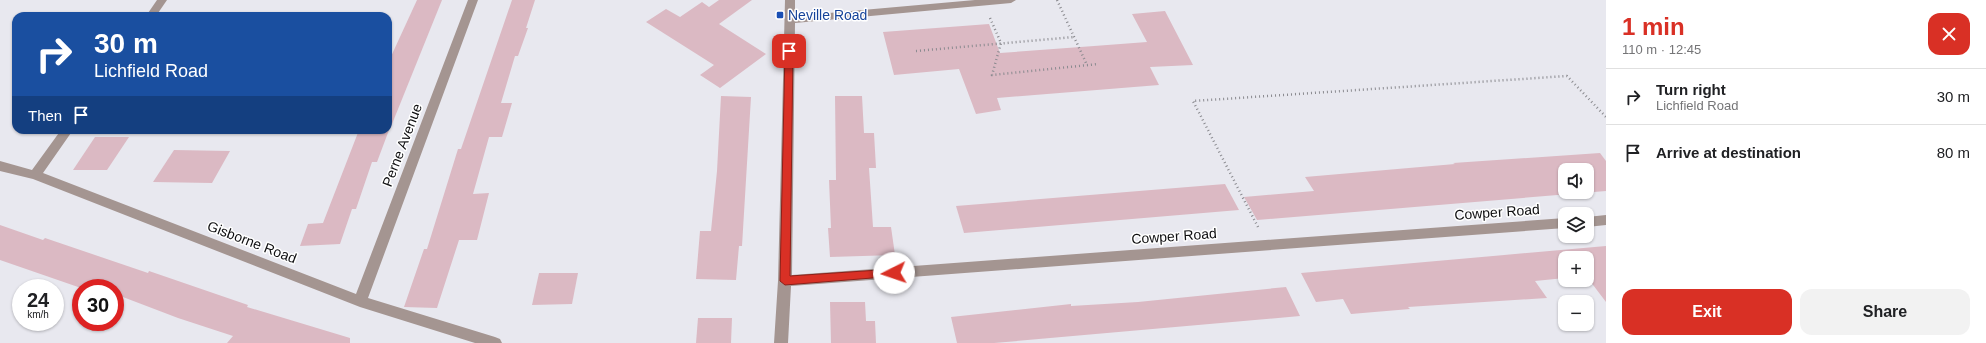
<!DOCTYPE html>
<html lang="en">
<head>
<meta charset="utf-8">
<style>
  :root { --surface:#fff; --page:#f2f2f2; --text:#202124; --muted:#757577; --line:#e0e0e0; --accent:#d93025 }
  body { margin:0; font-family:Helvetica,sans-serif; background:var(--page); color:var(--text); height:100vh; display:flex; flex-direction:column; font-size:15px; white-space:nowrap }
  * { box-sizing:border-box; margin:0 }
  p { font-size:13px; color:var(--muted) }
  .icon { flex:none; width:22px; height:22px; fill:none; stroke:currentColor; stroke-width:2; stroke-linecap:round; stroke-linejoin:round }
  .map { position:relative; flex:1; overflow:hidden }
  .details { display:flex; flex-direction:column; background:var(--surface); width:380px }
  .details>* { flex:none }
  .banner { position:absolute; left:12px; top:12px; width:380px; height:122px; border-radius:12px; box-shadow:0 1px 3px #0004; background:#1a4fa0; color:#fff; overflow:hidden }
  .buttons { position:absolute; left:1558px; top:163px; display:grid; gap:8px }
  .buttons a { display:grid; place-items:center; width:36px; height:36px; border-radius:8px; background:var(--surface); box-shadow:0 1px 3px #0004; font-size:20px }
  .speed { position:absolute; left:12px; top:279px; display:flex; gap:8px; font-size:20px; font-weight:700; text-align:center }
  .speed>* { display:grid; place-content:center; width:52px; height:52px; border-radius:50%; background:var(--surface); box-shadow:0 1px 3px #0004; line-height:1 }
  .speed small { font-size:10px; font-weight:400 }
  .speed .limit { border:6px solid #d22; background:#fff; color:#111 }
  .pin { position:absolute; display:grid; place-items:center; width:34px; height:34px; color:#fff; margin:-17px; border-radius:8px; box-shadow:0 2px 6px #0006 }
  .me { position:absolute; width:44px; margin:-22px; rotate:266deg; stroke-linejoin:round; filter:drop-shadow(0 0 3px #0008) }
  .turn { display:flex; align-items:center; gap:14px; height:84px; padding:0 16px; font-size:18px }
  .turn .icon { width:52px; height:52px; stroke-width:2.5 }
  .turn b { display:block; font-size:28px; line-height:34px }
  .then { display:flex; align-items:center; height:38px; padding:0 16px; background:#0003; gap:8px; font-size:15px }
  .round { display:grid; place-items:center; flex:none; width:42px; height:42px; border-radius:12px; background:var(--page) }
  .overview { display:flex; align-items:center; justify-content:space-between; height:68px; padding:0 16px }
  h1 { font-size:24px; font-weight:600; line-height:30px; color:var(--accent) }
  .button { display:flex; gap:8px; margin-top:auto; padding:8px 16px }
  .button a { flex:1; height:46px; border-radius:12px; background:var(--accent); color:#fff; font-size:16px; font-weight:600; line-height:46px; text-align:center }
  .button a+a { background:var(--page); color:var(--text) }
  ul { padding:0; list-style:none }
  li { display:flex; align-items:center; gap:12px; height:56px; padding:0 16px; border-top:1px solid var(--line) }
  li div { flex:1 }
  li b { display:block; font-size:15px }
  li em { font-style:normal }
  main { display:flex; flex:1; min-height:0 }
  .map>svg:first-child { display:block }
  .building { fill:#dbb9c3; fill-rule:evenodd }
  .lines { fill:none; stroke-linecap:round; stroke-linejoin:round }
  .path { stroke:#8a8a8f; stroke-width:2.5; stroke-dasharray:1 3; stroke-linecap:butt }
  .street { fill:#a49591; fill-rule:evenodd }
  .route { fill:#d93025; stroke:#8d1f18 }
  .transit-dot { fill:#1a4fb4; stroke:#fff; stroke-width:1.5 }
  .labels { text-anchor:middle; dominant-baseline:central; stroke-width:3; stroke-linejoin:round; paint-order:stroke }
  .transit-label { font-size:14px; fill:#164399; stroke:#fff; text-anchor:start }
  .street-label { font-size:14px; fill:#0e0e10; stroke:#fff }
</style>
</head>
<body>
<main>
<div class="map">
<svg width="1606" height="343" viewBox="0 0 1606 343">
  <rect width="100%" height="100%" fill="#e8e8ef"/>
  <!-- building -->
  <g class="building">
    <polygon points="417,0 442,0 390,129 388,129 388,63"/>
    <polygon points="512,0 535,0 526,28 528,28 518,56 515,56 501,103 512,103 502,137 489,137 473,194 489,193 477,240 459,240 437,308 404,307 424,249 427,249 458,149 461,149"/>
    <polygon points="719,0 752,0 719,24 766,54 720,88 700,75 714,65 646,22 666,9 680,17 702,2 709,7"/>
    <polygon points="1165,11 1193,65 1150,67 1159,85 997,98 1001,110 976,114 959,69 894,75 883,32 989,24 1000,53 1094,46 1147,42 1132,14"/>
    <polygon points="721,96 751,97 742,246 739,246 736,280 696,279 700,231 711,231 717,171"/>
    <polygon points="835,96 862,96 864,133 874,133 876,168 869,168 873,227 891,227 895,255 830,257 828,228 831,228 829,180 836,180"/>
    <polygon points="359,130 389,130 377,162 372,162 356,209 352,209 340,244 300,246 308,224 323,223"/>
    <polygon points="95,137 129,137 107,170 73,170"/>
    <polygon points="174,150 230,151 212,183 153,182"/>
    <path d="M1600 153 1606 161V191L1257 220 1244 197 1314 191 1305 177 1455 164 1453 163ZM1565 170H1587V192H1565Z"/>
    <polygon points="1225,184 1239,210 964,233 956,206"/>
    <polygon points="0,225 43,240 45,238 148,273 149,271 248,305 247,307 350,338 350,343 227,343 233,336 178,318 115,294 115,288 81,288 0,260"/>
    <polygon points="1606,246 1606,302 1587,277 1587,258 1565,258 1565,278 1535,281 1547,298 1408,307 1410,309 1351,314 1343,299 1316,302 1301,273"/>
    <polygon points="539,273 578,273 572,304 532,305"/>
    <polygon points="1286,287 1300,316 994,343 957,343 951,317 1071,304 1071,306 1138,302"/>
    <polygon points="830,302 865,302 866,321 875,321 876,343 831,343"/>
    <polygon points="698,318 732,318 731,343 696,343"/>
  </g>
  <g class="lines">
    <!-- path -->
    <g class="path">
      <polyline points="1057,0 1087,65"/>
      <polyline points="990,18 1001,43 992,75 1098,64"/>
      <polyline points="916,51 1074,37"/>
      <polyline points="1258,227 1193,101 1567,76 1606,117"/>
    </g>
    <!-- street -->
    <g class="street">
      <polygon points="157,0 167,0 156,16 146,16"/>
      <polygon points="468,0 478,0 368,298 495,337 500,339 502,343 475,343 360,307 33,179 0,171 0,161 32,170 61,130 73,130 43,173 356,294"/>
      <polygon points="785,0 795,0 795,16 975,0 1016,0 1011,3 795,23 792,275 1565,218 1565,228 791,286 788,343 774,343 778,281"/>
      <polygon points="1606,215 1606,225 1587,227 1587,217"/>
    </g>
  </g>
  <!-- route -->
  <polygon class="route" points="789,48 793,51 790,276 894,269 899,273 897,276 785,285 780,281 785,51"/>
  <!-- markers -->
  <rect class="transit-dot" x="776" y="11" width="8" height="8" rx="2"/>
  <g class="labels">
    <!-- transit labels -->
    <g class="transit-label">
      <text x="788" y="15">Neville Road</text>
    </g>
    <!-- street labels -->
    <g class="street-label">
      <text transform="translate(402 145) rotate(-69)">Perne Avenue</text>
      <text transform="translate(1497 212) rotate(-4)">Cowper Road</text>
      <text transform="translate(1174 236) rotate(-4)">Cowper Road</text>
      <text transform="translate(252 242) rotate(21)">Gisborne Road</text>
    </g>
  </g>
</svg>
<div class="buttons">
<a><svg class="icon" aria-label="sound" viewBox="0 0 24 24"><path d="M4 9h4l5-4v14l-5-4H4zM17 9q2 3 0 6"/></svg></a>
<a><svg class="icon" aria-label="layers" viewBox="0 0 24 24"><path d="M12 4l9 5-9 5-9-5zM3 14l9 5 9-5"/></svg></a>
<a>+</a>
<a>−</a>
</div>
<div class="speed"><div>24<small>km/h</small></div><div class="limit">30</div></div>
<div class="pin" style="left:789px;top:51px;background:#d93025"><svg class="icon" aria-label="arrive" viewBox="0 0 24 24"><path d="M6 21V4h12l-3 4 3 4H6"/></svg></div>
<svg class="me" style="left:894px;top:273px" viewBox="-20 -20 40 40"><circle r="19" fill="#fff"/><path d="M0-13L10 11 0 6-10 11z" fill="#d93025"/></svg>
<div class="banner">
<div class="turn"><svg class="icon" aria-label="right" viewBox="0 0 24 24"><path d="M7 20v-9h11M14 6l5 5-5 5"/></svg><div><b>30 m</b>Lichfield Road</div></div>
<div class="then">Then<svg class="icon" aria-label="arrive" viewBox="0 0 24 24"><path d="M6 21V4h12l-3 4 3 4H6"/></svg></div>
</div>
</div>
<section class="details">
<div class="overview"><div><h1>1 min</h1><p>110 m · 12:45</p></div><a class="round" style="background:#d93025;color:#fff"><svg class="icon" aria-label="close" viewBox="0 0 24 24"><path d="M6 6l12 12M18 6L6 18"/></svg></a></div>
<ul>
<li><svg class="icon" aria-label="right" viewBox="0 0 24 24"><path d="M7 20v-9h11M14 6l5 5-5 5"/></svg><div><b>Turn right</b><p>Lichfield Road</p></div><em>30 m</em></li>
<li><svg class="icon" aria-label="arrive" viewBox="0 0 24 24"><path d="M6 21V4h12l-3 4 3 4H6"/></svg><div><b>Arrive at destination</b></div><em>80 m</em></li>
</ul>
<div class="button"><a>Exit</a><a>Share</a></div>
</section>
</main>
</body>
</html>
